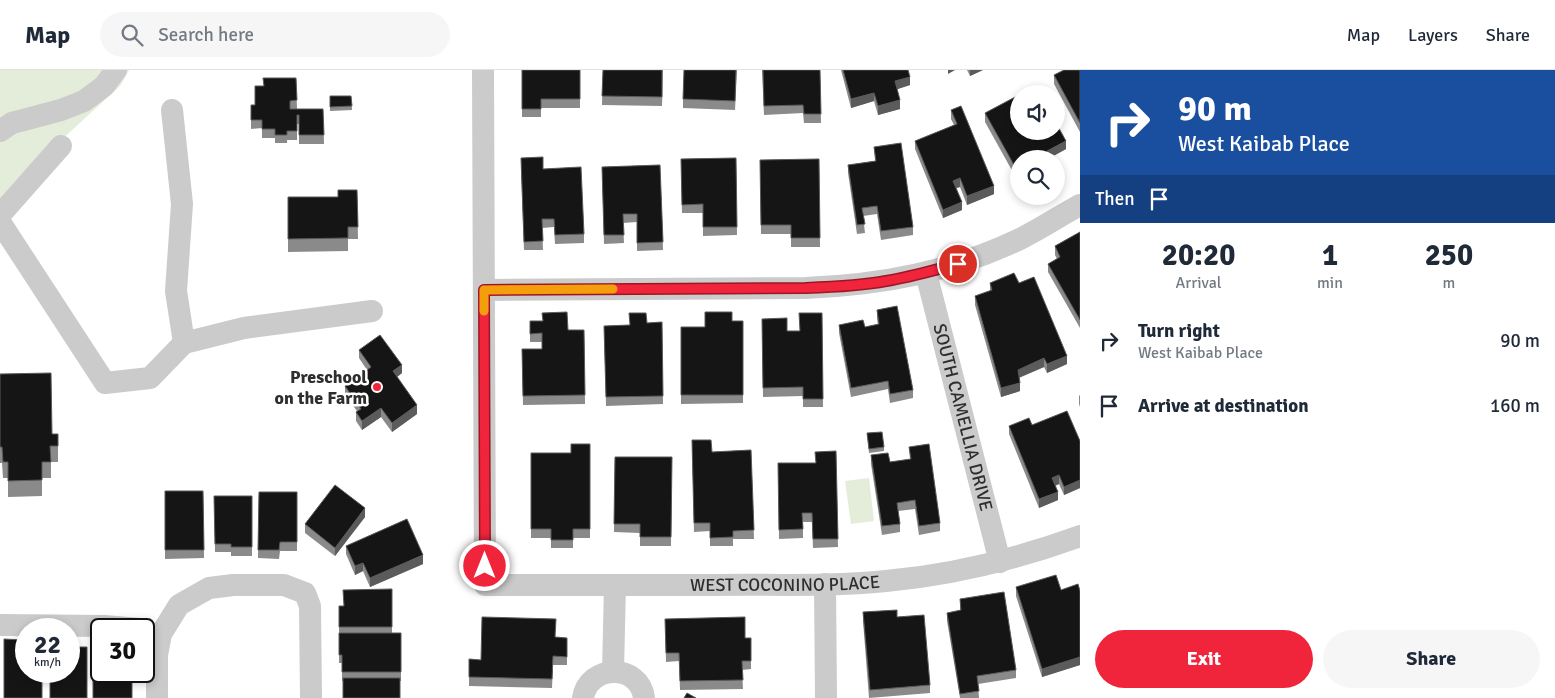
<!DOCTYPE html>
<html lang="en">
<head>
<meta charset="utf-8">
<style>
  :root { --surface:#fff; --page:#f6f6f7; --text:#1f2937; --muted:#747a83; --line:#e0e1e3; --accent:#f0243a }
  body { margin:0; font-family:Signika,sans-serif; background:var(--page); color:var(--text); height:100vh; display:flex; flex-direction:column; font-size:19px; white-space:nowrap }
  * { box-sizing:border-box; margin:0 }
  p { font-size:16px; color:var(--muted) }
  .icon { flex:none; width:28px; height:28px; fill:none; stroke:currentColor; stroke-width:2; stroke-linecap:round; stroke-linejoin:round }
  .map { position:relative; flex:1; overflow:hidden }
  .details { display:flex; flex-direction:column; background:var(--surface); width:475px }
  .details>* { flex:none }
  .banner { background:#1a4fa0; color:#fff; overflow:hidden }
  .tools { position:absolute; left:1010px; top:15px; display:grid; gap:10px }
  .tools a { display:grid; place-items:center; width:55px; height:55px; border-radius:50%; background:var(--surface); box-shadow:0 2px 8px #0003; font-size:25px }
  .speed { position:absolute; left:15px; top:548px; display:flex; gap:10px; font-size:25px; font-weight:700; text-align:center }
  .speed>* { display:grid; place-content:center; width:65px; height:65px; border-radius:50%; background:var(--surface); box-shadow:0 2px 8px #0003; line-height:1 }
  .speed small { font-size:12px; font-weight:400 }
  .speed .limit { border:2px solid #111; border-radius:8px; background:#fff; color:#111 }
  .pin { position:absolute; display:grid; place-items:center; width:42px; height:42px; color:#fff; margin:-21px; border:2px solid #fff; border-radius:50%; box-shadow:0 1px 5px #0007 }
  .me { position:absolute; width:55px; margin:-28px; rotate:0deg; stroke-linejoin:round; filter:drop-shadow(0 0 4px #0008) }
  .turn { display:flex; align-items:center; gap:18px; height:105px; padding:0 15px; font-size:22px }
  .turn .icon { width:65px; height:65px; stroke-width:2.5 }
  .turn b { display:block; font-size:35px; line-height:42px }
  .then { display:flex; align-items:center; height:48px; padding:0 15px; background:#0003; gap:10px; font-size:19px }
  .eta { display:flex; justify-content:space-evenly; align-items:center; height:85px; text-align:center }
  .eta b { font-size:30px; font-weight:800; line-height:35px }
  .cta { display:flex; gap:10px; margin-top:auto; padding:10px 15px }
  .cta a { flex:1; height:58px; border-radius:30px; background:var(--accent); color:#fff; font-size:20px; font-weight:800; line-height:58px; text-align:center }
  .cta a+a { background:var(--page); color:var(--text) }
  ul { padding:0; list-style:none }
  li { display:flex; align-items:center; gap:15px; height:65px; padding:0 15px }
  li div { flex:1 }
  li b { display:block; font-size:19px }
  li em { font-style:normal }
  header { display:flex; align-items:center; gap:30px; box-sizing:border-box; height:70px; padding:0 25px; background:var(--surface); border-bottom:1px solid var(--line) }
  header strong { font-size:24px }
  nav { display:flex; gap:28px; margin-inline-start:auto; font-size:18px }
  .search { width:350px; height:45px; background:var(--page); display:flex; align-items:center; gap:12px; box-sizing:border-box; padding:0 18px; border-radius:28px; color:var(--muted); font-size:19px }
  main { display:flex; flex:1; min-height:0 }
  .map>svg:first-child { display:block }
  .green { fill:#e4ecda }
  .lines { fill:none; stroke-linecap:round; stroke-linejoin:round }
  .minor { stroke:#cbcbcb; stroke-width:22 }
  .wall { fill:#8a8a8a }
  .shaded-wall { fill:#5b5b5b }
  .building { fill:#151515; stroke:#5b5b5b }
  .route-casing { stroke:#9c1726; stroke-width:12 }
  .route { stroke:#f0243a; stroke-width:9 }
  .slow { stroke:#f59e0b; stroke-width:9 }
  .poi-dot { fill:#f0243a; stroke:#fff; stroke-width:2 }
  .labels { text-anchor:middle; dominant-baseline:central; stroke-width:5; stroke-linejoin:round; paint-order:stroke }
  .poi-label { font-size:18px; font-weight:bold; fill:#2e2e2e; stroke:#fff; text-anchor:end }
  .street-label { font-size:18px; fill:#2e2e2e; stroke:#fff }
</style>
</head>
<body>
<header>
<strong>Map</strong>
<div class="search"><svg class="icon" aria-label="search" viewBox="0 0 24 24"><circle cx="10" cy="10" r="6"/><path d="M15 15l6 6"/></svg>Search here</div>
<nav><a>Map</a><a>Layers</a><a>Share</a></nav>
</header>
<main>
<div class="map">
<svg width="1080" height="628" viewBox="0 0 1080 628">
  <rect width="100%" height="100%" fill="#fff"/>
  <!-- green -->
  <g class="green">
    <polygon points="0,0 129,0 120,16 59,72 0,140"/>
    <polygon points="869,408 874,451 851,454 845,411"/>
  </g>
  <g class="lines">
    <!-- minor -->
    <g class="minor">
      <path id="s1" d="M483 0 485 515C561 515 636 515 712 515 769 514 828 517 886 511 953 505 1017 489 1080 466"/>
      <polyline points="172,40 182,134 176,221 184,273"/>
      <polyline points="0,61 12,53 61,40 84,31 104,16 116,0"/>
      <polyline points="0,145 61,76"/>
      <polyline points="0,152 105,313 150,308 184,273 244,258 372,241"/>
      <path id="s2" d="M926 203 1000 492"/>
      <path d="M484 220 805 218C881 215 951 202 1020 169 1040 159 1060 146 1080 135"/>
      <polyline points="825,514 826,628"/>
      <polyline points="0,555 104,556 140,559"/>
      <polyline points="613,601 615,515"/>
      <polyline points="157,628 157,585 161,564 179,535 209,518 233,515 284,515 305,523 310,536 311,628"/>
      <path d="M583 628C588 594 640 593 644 628"/>
    </g>
  </g>
  <!-- wall -->
  <g class="wall">
    <polygon points="522,0 580,0 580,38 541,38 541,47 522,47"/>
    <polygon points="603,0 663,0 662,36 602,35"/>
    <polygon points="737,0 735,40 683,38 683,29"/>
    <polygon points="762,0 820,0 821,53 804,53 803,43 764,45"/>
    <polygon points="841,0 908,0 910,15 897,19 900,39 878,45 874,31 851,38"/>
    <polygon points="967,0 983,0 970,6"/>
    <polygon points="1080,0 1080,62 1054,14 1054,5"/>
    <polygon points="296,8 297,39 323,39 324,74 299,74 299,54 297,54 297,70 287,70 287,73 275,73 275,68 262,68 262,58 251,59 251,35 255,35 263,16"/>
    <polygon points="330,26 351,26 352,40 330,41"/>
    <polygon points="951,40 994,124 967,135 960,117 956,118 962,140 943,148 915,79 915,71 954,55 951,49"/>
    <polygon points="985,43 1066,79 1051,87 1019,89 1019,113 985,52"/>
    <polygon points="874,77 913,157 913,165 881,170 877,144 863,146 865,163 857,164 848,103 848,95 875,91"/>
    <polygon points="736,88 737,165 703,166 703,143 682,143 681,89"/>
    <polygon points="819,89 820,177 791,177 791,164 761,164 760,90"/>
    <polygon points="660,95 663,180 637,181 637,152 623,153 624,173 604,174 602,97"/>
    <polygon points="521,97 543,99 584,164 584,173 555,174 554,157 542,158 543,180 524,180"/>
    <polygon points="357,120 358,169 348,169 348,181 288,182 288,127 338,127"/>
    <polygon points="1080,162 1080,258 1048,202 1048,194 1057,189 1055,185 1055,176"/>
    <polygon points="990,213 1019,213 1067,294 1047,303 1044,297 1019,308 1020,321 1001,327 975,235 975,226 990,221"/>
    <polygon points="877,240 913,320 913,328 890,333 888,319 851,327 839,263 839,255 865,257 878,255 877,249"/>
    <polygon points="822,243 823,337 803,337 803,326 763,327 762,249 787,261 799,261"/>
    <polygon points="530,251 568,260 584,260 585,334 523,335 522,279 542,279 542,272 530,272"/>
    <polygon points="732,251 743,251 743,333 681,334 681,257 705,257"/>
    <polygon points="662,252 663,334 606,336 604,256 630,255 647,253"/>
    <polygon points="359,280 402,303 397,307 417,344 392,362 381,347 362,360 356,351 356,342 357,341 345,325 345,316 367,300 359,288"/>
    <polygon points="0,304 52,364 58,364 58,392 51,392 51,408 42,408 42,426 8,427 8,408 3,408 2,393 0,393"/>
    <polygon points="1080,325 1080,337 1079,334 1079,326"/>
    <polygon points="1032,355 1080,371 1080,418 1064,425 1059,414 1055,416 1058,430 1039,438 1009,364 1009,356"/>
    <polygon points="867,363 884,377 884,381 869,383"/>
    <polygon points="692,370 712,382 751,380 754,469 733,469 733,476 710,476 710,461 694,462"/>
    <polygon points="590,374 590,468 573,468 573,478 551,478 551,468 531,468 531,383 571,383"/>
    <polygon points="909,377 940,453 940,461 919,465 915,439 898,441 900,454 900,462 882,465 871,394 871,385 890,392 910,389"/>
    <polygon points="836,381 838,477 813,478 812,452 803,452 803,468 779,469 778,393 815,393"/>
    <polygon points="615,387 672,387 671,476 640,476 640,463 614,462"/>
    <polygon points="165,421 203,421 204,488 165,489"/>
    <polygon points="259,422 297,422 297,481 280,481 279,489 258,488"/>
    <polygon points="214,426 252,426 252,486 231,486 231,482 215,482"/>
    <polygon points="365,447 335,486 305,463 305,454"/>
    <polygon points="346,476 423,494 370,517 363,501 355,505 346,484"/>
    <polygon points="1016,517 1080,521 1080,595 1042,607 1016,526"/>
    <polygon points="392,519 392,563 401,563 401,611 342,611 342,593 339,593 339,536 343,536"/>
    <polygon points="960,529 1016,600 1016,608 978,614 979,628 960,628 947,551 947,543 960,541"/>
    <polygon points="863,542 897,547 930,615 930,623 869,628 863,551"/>
    <polygon points="665,549 745,568 751,568 751,599 742,600 743,619 680,620 679,591 666,592"/>
    <polygon points="555,567 567,568 567,595 553,595 552,618 469,616 469,589 481,590"/>
  </g>
  <!-- shaded-wall -->
  <g class="shaded-wall">
    <polygon points="948,0 955,0 948,4"/>
    <polygon points="970,0 983,0 970,6"/>
    <polygon points="910,7 910,15 895,20 895,11"/>
    <polygon points="874,23 874,31 851,38 851,29"/>
    <polygon points="900,30 900,39 878,45 878,36"/>
    <polygon points="1066,71 1066,79 1048,89 1047,81"/>
    <polygon points="960,108 960,117 953,119 953,111"/>
    <polygon points="994,116 994,124 967,135 967,126"/>
    <polygon points="962,132 962,140 943,148 943,140"/>
    <polygon points="1067,286 1067,294 1047,303 1047,294"/>
    <polygon points="1044,288 1044,297 1018,308 1018,300"/>
    <polygon points="402,295 402,303 393,310 393,301"/>
    <polygon points="1020,313 1020,321 1001,327 1001,318"/>
    <polygon points="417,335 417,344 392,362 392,353"/>
    <polygon points="381,338 381,347 362,360 362,351"/>
    <polygon points="1059,405 1059,414 1052,417 1052,408"/>
    <polygon points="1080,410 1080,418 1064,425 1064,417"/>
    <polygon points="1058,422 1058,430 1039,438 1039,429"/>
    <polygon points="365,438 365,447 335,486 335,478"/>
    <polygon points="423,485 423,494 370,517 370,508"/>
    <polygon points="363,493 363,501 355,505 355,496"/>
    <polygon points="1080,587 1080,595 1042,607 1042,599"/>
  </g>
  <!-- building -->
  <g class="building">
    <polygon points="522,0 580,0 580,29 541,29 541,39 522,39"/>
    <polygon points="603,0 662,0 662,27 602,26"/>
    <polygon points="684,0 736,0 735,31 683,29"/>
    <polygon points="763,0 820,0 821,44 804,44 803,35 764,36"/>
    <polygon points="843,0 908,0 910,7 895,11 900,30 878,36 874,23 851,29"/>
    <polygon points="1064,0 1080,0 1080,53 1054,5"/>
    <polygon points="263,8 296,8 297,30 290,31 290,39 323,39 324,65 299,65 299,45 297,45 297,61 287,61 287,65 275,65 275,59 262,59 262,50 251,50 251,35 255,35 255,16 264,16"/>
    <polygon points="1036,16 1040,24 1022,24"/>
    <polygon points="1019,25 1019,61 1056,61 1056,53 1066,71 1047,81 1052,89 1019,89 1019,104 985,43"/>
    <polygon points="330,26 351,26 352,36 330,37"/>
    <polygon points="961,36 994,116 967,126 960,108 953,111 962,132 943,140 915,71 957,54 951,40"/>
    <polygon points="901,73 913,157 881,161 877,136 862,138 865,154 857,155 848,95 876,91 874,77"/>
    <polygon points="543,87 543,99 581,97 584,164 555,165 554,149 542,149 543,171 524,172 521,88"/>
    <polygon points="736,88 737,157 703,157 703,134 682,135 681,89"/>
    <polygon points="819,89 820,168 791,168 791,155 761,155 760,90"/>
    <polygon points="660,95 663,172 637,173 637,144 623,144 624,165 604,165 602,97"/>
    <polygon points="338,120 357,120 358,157 348,157 348,168 288,169 288,127 338,127"/>
    <polygon points="1080,162 1080,250 1048,194 1060,187 1055,176"/>
    <polygon points="1014,203 1019,213 1034,207 1067,286 1047,294 1044,288 1018,300 1020,313 1001,318 975,226 992,220 990,213"/>
    <polygon points="897,236 913,320 890,324 888,311 851,318 839,255 863,250 865,257 879,254 877,240"/>
    <polygon points="567,242 568,260 584,260 585,325 523,326 522,279 542,279 542,263 530,264 530,251 543,251 542,243"/>
    <polygon points="705,242 732,242 732,251 743,251 743,325 681,325 681,257 705,257"/>
    <polygon points="629,243 646,243 647,253 662,252 663,326 606,327 604,256 630,255"/>
    <polygon points="799,243 822,243 823,329 803,329 803,317 763,318 762,249 787,248 787,261 800,261"/>
    <polygon points="380,265 402,295 393,301 417,335 392,353 381,338 362,351 356,342 361,339 345,316 371,297 359,280"/>
    <polygon points="51,303 52,364 58,364 58,376 50,376 51,392 42,392 42,410 8,411 8,392 3,392 2,377 0,377 0,304"/>
    <polygon points="1067,341 1080,371 1080,410 1064,417 1059,405 1052,408 1058,422 1039,429 1009,356 1029,348 1032,355"/>
    <polygon points="882,362 884,377 869,379 867,363"/>
    <polygon points="692,370 711,370 712,382 751,380 754,460 733,461 733,467 710,468 710,453 694,453"/>
    <polygon points="571,374 590,374 590,459 573,459 573,470 551,470 551,459 531,459 531,383 571,383"/>
    <polygon points="929,374 940,453 919,456 915,430 897,433 900,454 882,456 871,385 888,383 890,392 911,389 909,377"/>
    <polygon points="836,381 838,469 813,469 812,443 802,443 803,459 779,460 778,393 816,393 815,382"/>
    <polygon points="615,387 672,387 671,467 640,467 640,454 614,454"/>
    <polygon points="335,415 365,438 335,478 305,454"/>
    <polygon points="165,421 203,421 204,480 165,480"/>
    <polygon points="259,422 297,422 297,472 280,472 279,480 258,480"/>
    <polygon points="214,426 252,426 252,477 231,477 231,474 215,474"/>
    <polygon points="407,449 423,485 370,508 363,493 355,496 346,476"/>
    <polygon points="1056,505 1061,520 1078,514 1080,521 1080,587 1042,599 1016,517"/>
    <polygon points="392,519 392,557 339,557 339,536 344,536 343,520"/>
    <polygon points="1004,522 1016,600 977,606 979,621 960,624 947,543 961,540 960,529"/>
    <polygon points="897,540 897,547 924,545 930,615 870,620 863,542"/>
    <polygon points="482,547 556,549 555,567 567,568 567,587 553,586 552,609 469,607 469,589 481,590"/>
    <polygon points="745,547 745,568 751,568 751,591 742,591 743,610 680,611 679,583 666,583 665,549"/>
    <polygon points="339,563 401,563 401,602 342,602 342,585 339,585"/>
    <polygon points="4,569 25,570 25,578 26,578 26,601 42,601 42,628 4,628"/>
    <polygon points="93,575 101,575 101,601 132,601 132,628 93,628"/>
    <polygon points="69,577 87,577 87,628 50,628 50,601 69,601"/>
    <rect x="343" y="608" width="57" height="20"/>
    <polygon points="687,623 696,628 684,628"/>
  </g>
  <g class="lines">
    <!-- route casing -->
    <g class="route-casing">
      <path id="route" d="M485 496 484 220 805 218C832 217 860 216 886 211 911 207 934 200 958 194"/>
    </g>
    <!-- route -->
    <use href="#route" class="route"/>
    <!-- slow -->
    <polyline class="slow" points="484,241 484,220 613,219"/>
  </g>
  <!-- markers -->
  <circle class="poi-dot" cx="377" cy="317" r="5"/>
  <g class="labels">
    <!-- poi labels -->
    <g class="poi-label">
      <text x="367" y="307">Preschool<tspan x="367" dy="21">on the Farm</tspan></text>
    </g>
    <!-- street labels -->
    <g class="street-label">
      <text stroke="none"><textPath href="#s2" startOffset="149">SOUTH CAMELLIA DRIVE</textPath></text>
      <text stroke="none"><textPath href="#s1" startOffset="815">WEST COCONINO PLACE</textPath></text>
    </g>
  </g>
</svg>
<div class="tools">
<a><svg class="icon" aria-label="sound" viewBox="0 0 24 24"><path d="M4 9h4l5-4v14l-5-4H4zM17 9q2 3 0 6"/></svg></a>
<a><svg class="icon" aria-label="search" viewBox="0 0 24 24"><circle cx="10" cy="10" r="6"/><path d="M15 15l6 6"/></svg></a>
</div>
<div class="speed"><div>22<small>km/h</small></div><div class="limit">30</div></div>
<div class="pin" style="left:958px;top:194px;background:#d93025"><svg class="icon" aria-label="arrive" viewBox="0 0 24 24"><path d="M6 21V4h12l-3 4 3 4H6"/></svg></div>
<svg class="me" style="left:485px;top:496px" viewBox="-20 -20 40 40"><circle r="17" fill="#f0243a" stroke="#fff" stroke-width="3"/><path d="M0-11L8 9 0 5-8 9z" fill="#fff"/></svg>
</div>
<section class="details">
<div class="banner">
<div class="turn"><svg class="icon" aria-label="right" viewBox="0 0 24 24"><path d="M7 20v-9h11M14 6l5 5-5 5"/></svg><div><b>90 m</b>West Kaibab Place</div></div>
<div class="then">Then<svg class="icon" aria-label="arrive" viewBox="0 0 24 24"><path d="M6 21V4h12l-3 4 3 4H6"/></svg></div>
</div>
<div class="eta">
<div><b>20:20</b><p>Arrival</p></div>
<div><b>1</b><p>min</p></div>
<div><b>250</b><p>m</p></div>
</div>
<ul>
<li><svg class="icon" aria-label="right" viewBox="0 0 24 24"><path d="M7 20v-9h11M14 6l5 5-5 5"/></svg><div><b>Turn right</b><p>West Kaibab Place</p></div><em>90 m</em></li>
<li><svg class="icon" aria-label="arrive" viewBox="0 0 24 24"><path d="M6 21V4h12l-3 4 3 4H6"/></svg><div><b>Arrive at destination</b></div><em>160 m</em></li>
</ul>
<div class="cta"><a>Exit</a><a>Share</a></div>
</section>
</main>
</body>
</html>
